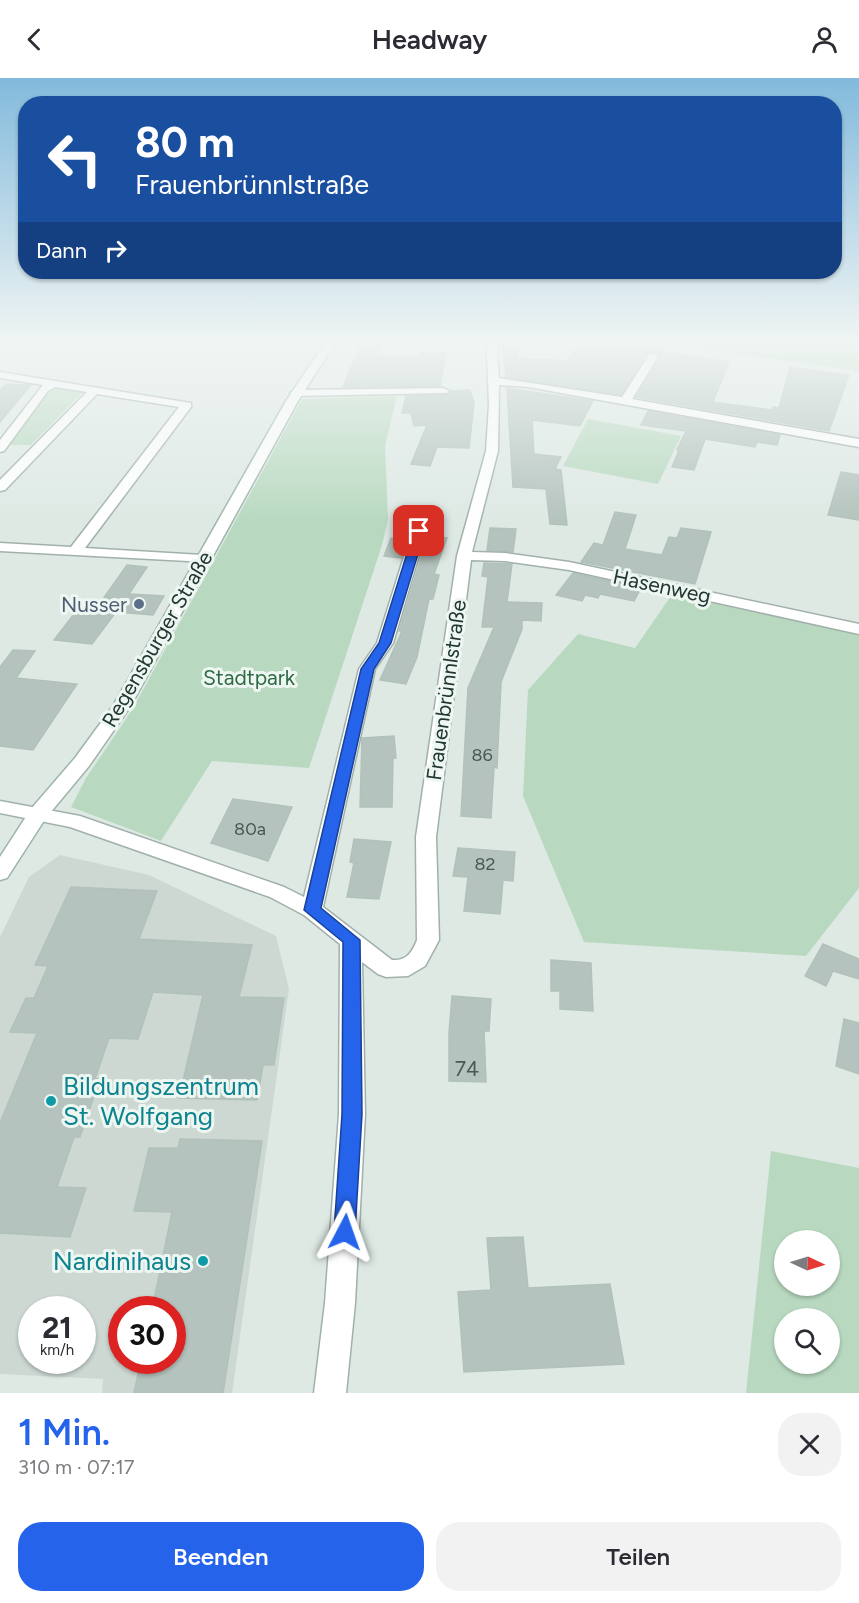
<!DOCTYPE html>
<html lang="de">
<head>
<meta charset="utf-8">
<style>
  :root { --surface:#fff; --page:#f2f2f3; --text:#2b2b33; --muted:#7c7c81; --accent:#2563eb }
  body { margin:0; font-family:Figtree,sans-serif; background:var(--page); color:var(--text); height:100vh; display:flex; flex-direction:column; font-size:22px; white-space:nowrap }
  * { box-sizing:border-box; margin:0 }
  p { font-size:20px; color:var(--muted) }
  .icon { flex:none; width:33px; height:33px; fill:none; stroke:currentColor; stroke-width:2; stroke-linecap:round; stroke-linejoin:round }
  .map { position:relative; height:1315px; overflow:hidden }
  .drawer { display:flex; flex-direction:column; background:var(--surface); flex:1 }
  .drawer>* { flex:none }
  .hud { position:absolute; left:18px; top:18px; width:824px; height:183px; border-radius:24px; box-shadow:0 2px 4px #0004; background:#1a4fa0; color:#fff; overflow:hidden }
  .needle { width:39px; rotate:94deg }
  .buttons { position:absolute; left:774px; top:1152px; display:grid; gap:12px }
  .buttons a { display:grid; place-items:center; width:66px; height:66px; border-radius:50%; background:var(--surface); box-shadow:0 2px 4px #0004; font-size:30px }
  .speed { position:absolute; left:18px; top:1218px; display:flex; gap:12px; font-size:30px; font-weight:700; text-align:center }
  .speed>* { display:grid; place-content:center; width:78px; height:78px; border-radius:50%; background:var(--surface); box-shadow:0 2px 4px #0004; line-height:1 }
  .speed small { font-size:15px; font-weight:400 }
  .speed .limit { border:9px solid #d22; background:#fff; color:#111 }
  .pin { position:absolute; display:grid; place-items:center; width:51px; height:51px; color:#fff; margin:-26px; border-radius:12px; box-shadow:0 3px 9px #0006 }
  .me { position:absolute; width:66px; margin:-33px; rotate:4deg; stroke-linejoin:round; filter:drop-shadow(0 0 4px #0008) }
  .turn { display:flex; align-items:center; gap:21px; height:126px; padding:0 18px; font-size:27px }
  .turn .icon { width:78px; height:78px; stroke-width:2.5 }
  .turn b { display:block; font-size:42px; line-height:51px }
  .then { display:flex; align-items:center; height:57px; padding:0 18px; background:#0003; gap:12px; font-size:22px }
  .round { display:grid; place-items:center; flex:none; width:63px; height:63px; border-radius:24px; background:var(--page) }
  .overview { display:flex; align-items:center; justify-content:space-between; height:102px; padding:0 18px }
  h1 { font-size:36px; font-weight:600; line-height:45px; color:var(--accent) }
  .cta { display:flex; gap:12px; margin-top:auto; padding:12px 18px }
  .cta a { flex:1; height:69px; border-radius:24px; background:var(--accent); color:#fff; font-size:24px; font-weight:600; line-height:69px; text-align:center }
  .cta a+a { background:var(--page); color:var(--text) }
  header { display:flex; justify-content:space-between; align-items:center; height:78px; padding:0 18px; background:var(--surface); font-size:27px; font-weight:600 }
  .map>svg:first-child { display:block }
  .built { fill:#cdd8d3; fill-rule:evenodd }
  .green { fill:#b8d9c0; fill-rule:evenodd }
  .building { fill:#b4c3bd; stroke:#b1c2ba; stroke-width:1.5 }
  .lines { fill:none; stroke-linecap:round; stroke-linejoin:round }
  .street-casing { stroke:#a2b0ab; stroke-width:3 }
  .secondary-casing { stroke:#9eb4ab; stroke-width:3 }
  .street { fill:#fff; fill-rule:evenodd }
  .secondary { fill:#fff; fill-rule:evenodd }
  .route { fill:#2563eb; stroke:#184099; stroke-width:1.5 }
  .service-dot { fill:#5c6f8a; stroke:#eef6f2; stroke-width:2 }
  .culture-dot { fill:#0f9aa8; stroke:#eef6f2; stroke-width:2 }
  .labels { text-anchor:middle; dominant-baseline:central; stroke-width:6; stroke-linejoin:round; paint-order:stroke }
  .number-label { font-size:18px; fill:#465a54 }
  .street-label { font-size:21px; fill:#213731; stroke:#eef6f2 }
  .service-label { font-size:21px; fill:#4e5e75; stroke:#eef6f2; text-anchor:end }
  .park-label { font-size:21px; fill:#2e6b44; stroke:#eef6f2 }
  .near-number-label { font-size:21px; fill:#465a54 }
  .near-culture-label { font-size:26px; fill:#0d838f; stroke:#eef6f2; text-anchor:start }
</style>
</head>
<body>
<header><svg class="icon" aria-label="back" viewBox="0 0 24 24"><path d="M15 5l-7 7 7 7"/></svg>Headway<svg class="icon" aria-label="person" viewBox="0 0 24 24"><circle cx="12" cy="8" r="4"/><path d="M4 21q1-7 8-7t8 7"/></svg></header>
<div class="map">
<svg width="859" height="1315" viewBox="0 0 859 1315">
  <rect width="100%" height="100%" fill="#dee9e4"/>
  <!-- built -->
  <path class="built" d="M60 777 149 797 276 858 289 911 232 1315H102L103 1301 0 1296V859L29 799ZM32 1232H82V1282H32ZM122 1232H172V1282H122Z"/>
  <!-- green -->
  <g class="green">
    <polygon points="683,262 859,262 859,293 678,268"/>
    <polygon points="59,309 83,314 31,367 10,367 51,311"/>
    <polygon points="397,318 385,368 388,442 382,467 309,690 212,683 161,763 71,729 86,700 132,632 302,321"/>
    <polygon points="588,341 681,358 658,406 563,388"/>
    <polygon points="673,515 859,556 859,810 806,878 584,864 523,718 528,612 578,556 635,570"/>
    <path d="M771 1073 859 1090V1315H746ZM784 1162H830V1208H784ZM784 1240H830V1286H784Z"/>
  </g>
  <!-- building -->
  <g class="building">
    <polygon points="363,262 383,262 376,278 420,279 422,274 446,275 440,308 343,309"/>
    <polygon points="502,262 521,263 517,280 566,283 580,265 644,271 729,284 713,324 772,332 773,329 779,330 790,289 849,297 829,353 636,319 660,280 654,274 647,276 621,317 506,299"/>
    <polygon points="6,306 31,307 0,344 0,312"/>
    <polygon points="507,310 593,323 580,348 532,342 534,376 561,379 555,391 561,392 567,447 550,446 546,411 513,409"/>
    <polygon points="470,312 474,325 469,370 437,369 430,388 411,386 427,347 414,348 411,335 402,335 406,318 447,317 451,313"/>
    <polygon points="648,333 780,357 777,367 757,364 755,369 705,361 694,392 672,389 679,372 677,372 686,353 641,347"/>
    <polygon points="841,394 859,397 859,442 828,437"/>
    <polygon points="615,434 636,437 625,471 662,477 669,459 677,460 681,450 711,454 695,506 581,484 594,465 603,467"/>
    <polygon points="490,450 516,451 513,474 487,472"/>
    <polygon points="397,456 408,457 401,480 384,478 391,460 396,461"/>
    <polygon points="427,459 447,460 434,496 439,497 433,521 429,521 417,579 406,606 380,602 402,553 399,553"/>
    <polygon points="484,485 512,486 507,524 542,525 541,543 522,542 522,551 501,604 497,690 494,689 491,740 461,738 468,610 494,549 482,549 488,499 482,498"/>
    <polygon points="127,487 147,489 129,516 164,518 153,537 116,534 92,566 54,562 81,527 98,528"/>
    <polygon points="573,495 641,510 634,523 600,516 598,520 585,517 582,523 556,517"/>
    <polygon points="13,572 35,573 16,600 77,606 33,672 0,668 0,589"/>
    <polygon points="394,658 396,680 393,680 392,729 360,729 362,660"/>
    <polygon points="233,721 292,729 268,783 211,765"/>
    <polygon points="354,761 391,764 379,821 347,819 354,785 350,784"/>
    <polygon points="458,770 515,774 513,803 503,802 500,836 464,833 468,799 453,798"/>
    <polygon points="71,809 157,813 139,861 252,867 239,919 284,920 274,987 263,987 257,1022 179,1020 203,917 153,914 138,961 109,960 95,1001 100,1001 80,1059 74,1059 57,1109 86,1110 70,1159 0,1155 0,1045 37,955 10,954 26,920 34,920 48,888 35,887"/>
    <polygon points="823,866 859,881 859,901 833,893 826,908 805,898"/>
    <polygon points="551,882 591,885 593,933 560,931 560,913 551,913"/>
    <polygon points="452,918 491,921 489,953 484,953 486,1004 449,1003 449,955"/>
    <polygon points="844,941 859,945 859,996 836,988"/>
    <polygon points="180,1061 262,1063 223,1315 134,1315 141,1282 172,1282 172,1232 152,1232 172,1134 134,1133 149,1070 178,1070"/>
    <polygon points="523,1159 528,1210 610,1206 624,1286 464,1294 458,1214 491,1212 487,1160"/>
  </g>
  <g class="lines">
    <!-- street casing -->
    <g class="street-casing">
      <g id="street">
        <polygon points="0,262 6,262 0,265"/>
        <path d="M490 262H500L497 277 499 300 622 319 649 277 653 276 658 279 632 321 859 361V369L528 309 499 307 498 373 472 474 505 475 569 484 859 546V556L569 492 505 483 471 482 436 759 439 862 425 888 408 898 386 899 378 896 362 884 365 1036 355 1225 346 1315H314L325 1225 339 1036 340 866 304 837 270 819 70 749 0 735V723L80 738 284 809 304 819 359 591 377 565 412 453 414 450H424L426 453 393 565 375 591 323 829 392 882C406 883 412 875 417 862L416 759 457 478 486 373 489 327 487 277Z"/>
        <polygon points="0,294 191,325 191,329 85,470 202,477 209,481 207,484 0,473 0,465 71,469 179,329 97,316 5,412 0,413 0,402 87,314 55,309 48,313 4,373 0,374 0,362 43,307 0,300"/>
        <polygon points="443,310 449,313 447,315 296,318 290,315 296,312"/>
      </g>
    </g>
    <!-- secondary casing -->
    <g class="secondary-casing">
      <polygon id="secondary" points="327,262 337,262 298,323 130,629 89,688 45,741 7,800 0,802 0,779 31,731 75,680 113,628 286,323"/>
    </g>
    <!-- street -->
    <use href="#street" class="street"/>
    <!-- secondary -->
    <use href="#secondary" class="secondary"/>
  </g>
  <!-- sky -->
  <linearGradient id="sky" x2="0" y2="1"><stop stop-color="#82badc"/><stop offset="0.59" stop-color="#f0f5f3"/><stop offset="1" stop-color="#f0f5f3" stop-opacity="0"/></linearGradient>
  <rect width="859" height="446" fill="url(#sky)"/>
  <!-- route -->
  <polygon class="route" points="419,450 425,453 391,565 374,591 321,830 360,862 362,1036 355,1154 352,1161 345,1164 337,1161 334,1154 342,1036 343,864 304,832 361,591 379,565 414,453"/>
  <!-- markers -->
  <circle class="service-dot" cx="139" cy="526" r="6"/>
  <g class="culture-dot">
    <circle cx="51" cy="1023" r="6"/>
    <circle cx="203" cy="1183" r="6"/>
  </g>
  <g class="labels">
    <!-- number labels -->
    <g class="number-label">
      <text x="482" y="677">86</text>
      <text x="250" y="751">80a</text>
      <text x="485" y="786">82</text>
    </g>
    <!-- street labels -->
    <g class="street-label">
      <text transform="translate(662 508) rotate(12)">Hasenweg</text>
      <text transform="translate(157 561) rotate(-60)">Regensburger Straße</text>
      <text transform="translate(446 612) rotate(-82)">Frauenbrünnlstraße</text>
    </g>
    <!-- service labels -->
    <g class="service-label">
      <text x="127" y="526">Nusser</text>
    </g>
    <!-- park labels -->
    <g class="park-label">
      <text x="249" y="599">Stadtpark</text>
    </g>
    <!-- near-number labels -->
    <g class="near-number-label">
      <text x="467" y="990">74</text>
    </g>
    <!-- near-culture labels -->
    <g class="near-culture-label">
      <text x="63" y="1008">Bildungszentrum<tspan x="63" dy="30">St. Wolfgang</tspan></text>
      <text x="191" y="1183" text-anchor="end">Nardinihaus</text>
    </g>
  </g>
</svg>
<div class="buttons">
<a><svg class="needle" viewBox="-14 -14 28 28"><path d="M0-13l5 13h-10z" fill="#e53935"/><path d="M0 13l5-13h-10z" fill="#7c7c81"/></svg></a>
<a><svg class="icon" aria-label="search" viewBox="0 0 24 24"><circle cx="10" cy="10" r="6"/><path d="M15 15l6 6"/></svg></a>
</div>
<div class="speed"><div>21<small>km/h</small></div><div class="limit">30</div></div>
<div class="pin" style="left:419px;top:453px;background:#d93025"><svg class="icon" aria-label="arrive" viewBox="0 0 24 24"><path d="M6 21V4h12l-3 4 3 4H6"/></svg></div>
<svg class="me" style="left:345px;top:1154px" viewBox="-20 -20 40 40"><path d="M0-17L14 15 0 8-14 15z" fill="#2563eb" stroke="#fff" stroke-width="4"/></svg>
<div class="hud">
<div class="turn"><svg class="icon" aria-label="left" viewBox="0 0 24 24"><path d="M17 20v-9H6M10 6l-5 5 5 5"/></svg><div><b>80 m</b>Frauenbrünnlstraße</div></div>
<div class="then">Dann<svg class="icon" aria-label="right" viewBox="0 0 24 24"><path d="M7 20v-9h11M14 6l5 5-5 5"/></svg></div>
</div>
</div>
<section class="drawer">
<div class="overview"><div><h1>1 Min.</h1><p>310 m · 07:17</p></div><a class="round"><svg class="icon" aria-label="close" viewBox="0 0 24 24"><path d="M6 6l12 12M18 6L6 18"/></svg></a></div>
<div class="cta"><a>Beenden</a><a>Teilen</a></div>
</section>
</body>
</html>
